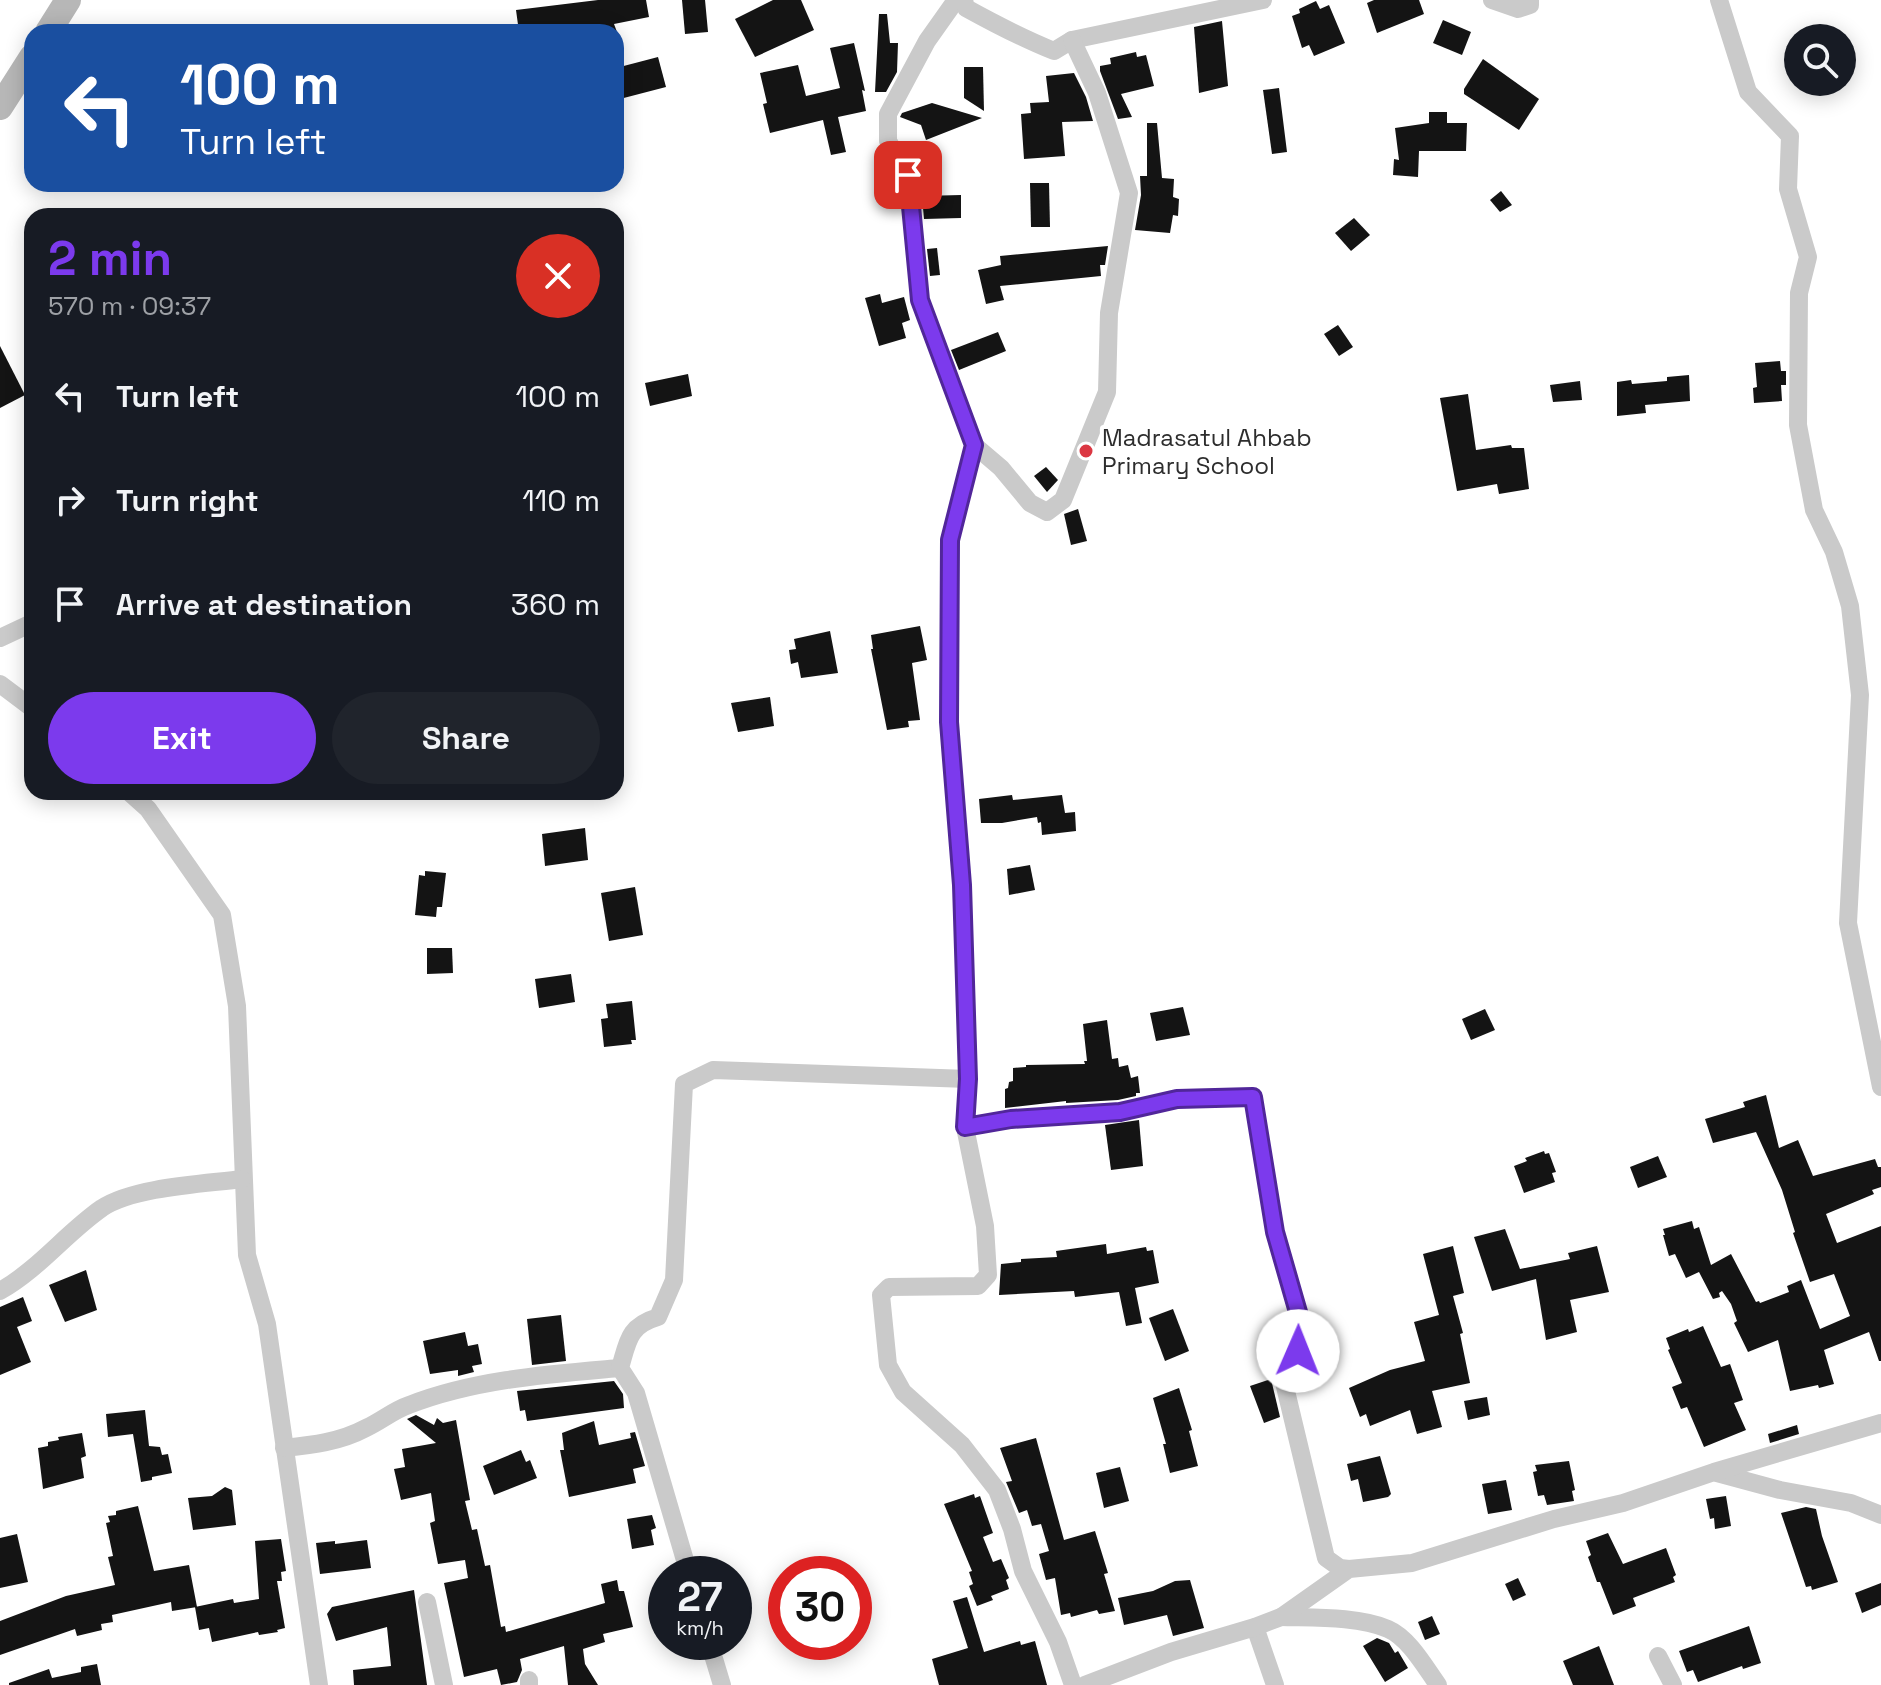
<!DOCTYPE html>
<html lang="en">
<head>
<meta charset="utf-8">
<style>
  :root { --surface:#171b24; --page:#20242c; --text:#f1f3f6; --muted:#9ea1a6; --accent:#7c3aed }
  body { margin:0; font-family:"Space Grotesk",sans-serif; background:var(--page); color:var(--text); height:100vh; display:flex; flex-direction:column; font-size:30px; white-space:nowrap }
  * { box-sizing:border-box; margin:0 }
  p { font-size:26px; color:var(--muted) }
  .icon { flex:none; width:44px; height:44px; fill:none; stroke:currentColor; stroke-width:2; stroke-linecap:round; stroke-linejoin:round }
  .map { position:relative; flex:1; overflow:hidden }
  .sheet { position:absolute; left:24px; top:208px; width:600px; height:592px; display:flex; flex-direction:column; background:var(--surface); border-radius:24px; box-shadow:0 4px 20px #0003 }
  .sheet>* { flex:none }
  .banner { position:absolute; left:24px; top:24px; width:600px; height:168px; border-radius:24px; box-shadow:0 4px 20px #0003; background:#1a4fa0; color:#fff; overflow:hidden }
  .tools { position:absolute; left:1784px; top:24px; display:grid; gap:16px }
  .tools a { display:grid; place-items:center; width:72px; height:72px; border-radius:50%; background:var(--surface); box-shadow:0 4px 20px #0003; font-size:40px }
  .speed { position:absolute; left:648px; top:1556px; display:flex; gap:16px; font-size:40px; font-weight:700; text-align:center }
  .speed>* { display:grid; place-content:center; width:104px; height:104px; border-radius:50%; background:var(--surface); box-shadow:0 4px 20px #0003; line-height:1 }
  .speed small { font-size:20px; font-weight:400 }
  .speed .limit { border:12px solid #d22; background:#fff; color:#111 }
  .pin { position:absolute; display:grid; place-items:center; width:68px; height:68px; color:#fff; margin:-34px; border-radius:16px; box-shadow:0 4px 12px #0006 }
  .me { position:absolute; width:88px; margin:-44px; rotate:1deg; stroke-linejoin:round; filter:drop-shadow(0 0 6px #0008) }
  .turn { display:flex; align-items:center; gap:28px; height:168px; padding:0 24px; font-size:36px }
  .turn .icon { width:104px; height:104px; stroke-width:2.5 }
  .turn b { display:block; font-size:56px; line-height:68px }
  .round { display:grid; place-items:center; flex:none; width:84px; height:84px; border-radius:42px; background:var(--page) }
  .head { display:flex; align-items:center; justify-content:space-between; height:136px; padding:0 24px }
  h1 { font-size:48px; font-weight:800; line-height:60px; color:var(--accent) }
  .action { display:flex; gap:16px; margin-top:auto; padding:16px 24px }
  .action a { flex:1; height:92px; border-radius:48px; background:var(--accent); color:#fff; font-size:32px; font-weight:800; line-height:92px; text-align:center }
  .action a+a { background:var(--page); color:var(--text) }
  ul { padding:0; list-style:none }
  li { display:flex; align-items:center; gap:24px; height:104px; padding:0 24px }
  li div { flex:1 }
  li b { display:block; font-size:30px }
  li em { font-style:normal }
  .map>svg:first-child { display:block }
  .building { fill:#141414 }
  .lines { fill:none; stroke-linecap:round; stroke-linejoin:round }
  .minor { stroke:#cacaca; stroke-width:18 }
  .secondary { stroke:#b7b7b7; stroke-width:26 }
  .route-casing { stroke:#51269a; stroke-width:20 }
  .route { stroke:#7c3aed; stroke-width:14 }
  .poi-dot { fill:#db3742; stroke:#fff; stroke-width:3 }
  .labels { text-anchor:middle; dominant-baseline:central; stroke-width:8; stroke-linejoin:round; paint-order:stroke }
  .poi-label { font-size:24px; fill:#2d2d2d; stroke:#fff; text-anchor:start }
</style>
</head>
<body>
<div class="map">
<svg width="1881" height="1685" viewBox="0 0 1881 1685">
  <rect width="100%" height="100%" fill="#fff"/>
  <!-- building -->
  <g class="building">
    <polygon points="598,0 646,0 649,17 614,24 617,32 552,32 552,28 519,32 516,10"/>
    <polygon points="682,0 705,0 708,32 685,34"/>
    <polygon points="773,0 801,0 814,30 755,57 735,19"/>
    <polygon points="1374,0 1419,0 1424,14 1377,33 1367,3"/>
    <polygon points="1316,1 1320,9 1329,5 1345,43 1314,56 1309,45 1302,48 1292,16 1300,13 1299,9"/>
    <polygon points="879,14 887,14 890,43 898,43 897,72 886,92 875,92"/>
    <polygon points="1443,20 1471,32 1462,55 1433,43"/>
    <polygon points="1222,21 1228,86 1199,93 1194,27"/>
    <polygon points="854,43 865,91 862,90 866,111 838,117 846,152 831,155 823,120 770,133 763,104 767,103 760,73 798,65 806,96 840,88 830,48"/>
    <polygon points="1136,52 1137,57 1146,55 1154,86 1121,94 1132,117 1118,119 1100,71 1100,66 1111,64 1110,58"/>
    <polygon points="658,57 666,87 616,100 616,68"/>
    <polygon points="1483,59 1539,99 1519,130 1464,94 1464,89"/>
    <polygon points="964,67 983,67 984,111 964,98"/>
    <polygon points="1074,73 1086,97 1093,121 1062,122 1065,156 1024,159 1021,114 1031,113 1030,103 1049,102 1046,76"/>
    <polygon points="1279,88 1287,152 1272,154 1263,90"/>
    <polygon points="932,103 982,118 926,140 921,125 900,117 902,113"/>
    <polygon points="1429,112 1447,112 1447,123 1467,123 1466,151 1419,151 1418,177 1393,175 1394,159 1399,160 1395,128 1429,123"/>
    <polygon points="1147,123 1157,123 1162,178 1174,179 1173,197 1179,199 1178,216 1173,215 1170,233 1135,230 1141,195 1140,176 1147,176"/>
    <polygon points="1030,183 1049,183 1050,227 1031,227"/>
    <polygon points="1501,191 1512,205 1500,212 1490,200"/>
    <polygon points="961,195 961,218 924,219 922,196"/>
    <polygon points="1354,218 1370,235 1351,251 1335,233"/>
    <polygon points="1108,246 1105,265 1100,265 1101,276 1000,286 1004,300 986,304 978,270 1001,265 1000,256"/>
    <polygon points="937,248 940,275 930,276 927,249"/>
    <polygon points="880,294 882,303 904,297 910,320 902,323 906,338 879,346 865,298"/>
    <polygon points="1338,325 1353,347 1339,356 1324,334"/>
    <polygon points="998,332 1006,351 959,370 951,350"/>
    <polygon points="0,346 25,395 0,408"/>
    <polygon points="1780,361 1781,371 1786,371 1786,385 1781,385 1782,401 1754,403 1753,388 1757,387 1755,363"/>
    <polygon points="688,374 692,396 650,406 645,383"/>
    <polygon points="1689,375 1690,401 1645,405 1646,413 1617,416 1617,382 1631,380 1632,384 1667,381 1667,377"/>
    <polygon points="1580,381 1582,400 1553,402 1550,385"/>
    <polygon points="1468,394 1476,450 1511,445 1512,448 1524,448 1529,489 1499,494 1497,484 1457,491 1440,398"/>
    <polygon points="1046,467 1058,480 1047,492 1034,476"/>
    <polygon points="1078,509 1087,541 1071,545 1064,514"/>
    <polygon points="920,626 927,660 912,663 920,720 908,721 909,727 887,730 871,649 873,649 871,635"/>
    <polygon points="830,631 838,673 801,678 798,662 791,664 789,650 796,649 794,639"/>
    <polygon points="770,697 774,726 738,732 731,703"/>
    <polygon points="1012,795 1013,800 1062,795 1065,813 1075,812 1076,831 1042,835 1041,822 1038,823 1037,817 1002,823 981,823 979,799"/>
    <polygon points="585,828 588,860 545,866 542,834"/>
    <polygon points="1030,865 1035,890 1009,895 1007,869"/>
    <polygon points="425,871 446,873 442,907 437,907 436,917 415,915 419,875 425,876"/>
    <polygon points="635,887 643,935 609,941 601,893"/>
    <polygon points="427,948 452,948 453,973 427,974"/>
    <polygon points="571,974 575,1002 539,1008 535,979"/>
    <polygon points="632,1001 636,1040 631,1040 632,1044 604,1047 601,1019 608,1018 606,1004"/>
    <polygon points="1183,1007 1190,1035 1156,1041 1150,1013"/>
    <polygon points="1485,1009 1495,1030 1471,1040 1462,1019"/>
    <polygon points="1107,1020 1112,1059 1118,1058 1119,1067 1128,1065 1131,1078 1138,1076 1140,1093 1136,1093 1136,1096 1118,1100 1066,1103 1066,1101 1005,1108 1005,1089 1008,1088 1009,1082 1013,1081 1013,1068 1026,1067 1026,1065 1085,1064 1084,1061 1087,1061 1083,1024"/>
    <polygon points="1766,1095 1779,1148 1798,1140 1813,1176 1875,1159 1878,1167 1881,1167 1881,1187 1872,1190 1874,1194 1826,1214 1837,1243 1881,1226 1881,1361 1879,1361 1869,1332 1824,1350 1834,1384 1819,1388 1818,1385 1790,1391 1778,1340 1748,1352 1734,1323 1737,1321 1731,1304 1722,1291 1719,1293 1720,1297 1713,1299 1699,1272 1686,1278 1675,1254 1669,1256 1663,1235 1665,1235 1663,1229 1692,1221 1694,1229 1699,1227 1711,1265 1731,1254 1756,1302 1759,1301 1760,1303 1789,1292 1787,1286 1801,1280 1820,1329 1850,1316 1834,1274 1810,1282 1793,1233 1795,1232 1782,1190 1756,1132 1713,1143 1705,1119 1745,1107 1743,1102"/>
    <polygon points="1139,1120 1143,1166 1111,1170 1105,1125"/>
    <polygon points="1544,1151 1545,1154 1549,1153 1556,1172 1552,1173 1555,1182 1524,1193 1514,1166 1527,1161 1525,1158"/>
    <polygon points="1658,1156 1667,1177 1638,1188 1630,1167"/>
    <polygon points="1505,1229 1520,1269 1570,1259 1568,1253 1597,1246 1609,1292 1570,1300 1577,1332 1546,1340 1536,1279 1492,1291 1474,1237"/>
    <polygon points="1106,1244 1107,1254 1146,1247 1147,1251 1153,1250 1159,1283 1135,1288 1142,1323 1126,1326 1119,1292 1075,1297 1074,1291 999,1295 1001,1264 1021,1262 1021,1259 1057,1257 1056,1251"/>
    <polygon points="1453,1246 1464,1293 1453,1296 1463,1333 1460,1334 1470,1383 1432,1391 1442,1427 1417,1434 1410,1410 1370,1426 1366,1414 1360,1417 1349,1388 1390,1370 1425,1361 1414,1322 1439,1315 1423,1254"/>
    <polygon points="86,1270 97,1310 65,1322 49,1285"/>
    <polygon points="23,1297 32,1321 17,1327 31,1362 0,1375 0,1307"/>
    <polygon points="1173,1309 1189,1351 1165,1361 1149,1318"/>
    <polygon points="561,1315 566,1361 532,1365 527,1319"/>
    <polygon points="1703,1326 1721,1367 1730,1364 1743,1400 1734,1403 1746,1430 1704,1447 1687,1407 1681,1409 1672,1387 1682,1383 1668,1350 1670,1349 1666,1338 1688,1329 1689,1332"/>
    <polygon points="465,1332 468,1346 478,1344 482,1364 472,1366 474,1372 458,1376 458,1370 430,1374 423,1341"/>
    <polygon points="1271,1379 1280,1417 1264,1423 1250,1386"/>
    <polygon points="614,1381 623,1394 624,1408 527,1421 525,1410 520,1411 517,1391"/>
    <polygon points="1179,1388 1192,1430 1189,1431 1198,1466 1170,1473 1163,1444 1166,1444 1153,1398"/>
    <polygon points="1487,1397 1490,1415 1468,1420 1464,1401"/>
    <polygon points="145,1410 149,1446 160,1447 162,1455 168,1454 172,1473 152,1477 152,1480 141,1482 133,1434 108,1437 106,1414"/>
    <polygon points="416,1415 434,1425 437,1418 443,1423 456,1420 470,1500 465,1501 472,1530 477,1529 485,1566 490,1565 501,1627 505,1626 506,1632 605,1603 601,1584 617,1580 619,1591 624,1591 633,1627 603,1634 605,1642 583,1649 585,1664 598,1685 568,1685 564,1646 520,1659 522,1670 517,1682 501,1685 497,1669 464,1677 444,1583 468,1578 465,1560 438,1564 430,1523 435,1521 431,1493 401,1500 394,1469 405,1467 402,1449 436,1443 407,1419"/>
    <polygon points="594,1421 599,1445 631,1438 630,1433 635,1432 645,1466 633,1469 636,1483 569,1497 560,1450 564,1450 562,1433"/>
    <polygon points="1797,1425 1799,1434 1770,1443 1768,1434"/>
    <polygon points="82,1433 86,1456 81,1458 84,1478 43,1489 38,1448 48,1446 48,1442 59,1440 58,1437"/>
    <polygon points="1036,1438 1064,1540 1095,1531 1108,1573 1104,1574 1115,1611 1099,1614 1097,1610 1071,1617 1070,1613 1061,1615 1055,1578 1046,1580 1039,1554 1049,1551 1041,1524 1032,1526 1027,1510 1019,1513 1006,1482 1012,1481 1000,1448"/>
    <polygon points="521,1450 526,1462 530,1460 537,1478 494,1495 483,1466"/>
    <polygon points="1380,1456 1391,1494 1388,1497 1363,1502 1358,1479 1351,1481 1347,1464"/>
    <polygon points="1569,1461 1575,1490 1572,1491 1574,1501 1547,1505 1544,1495 1538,1496 1533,1472 1537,1471 1535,1465"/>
    <polygon points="1120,1467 1129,1501 1104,1508 1096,1473"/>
    <polygon points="1506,1480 1512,1510 1488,1514 1482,1484"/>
    <polygon points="225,1487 232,1490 236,1525 193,1530 188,1498 212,1496"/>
    <polygon points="974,1494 975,1498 980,1496 993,1533 983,1537 993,1562 1001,1559 1009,1578 1006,1580 1009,1589 991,1596 993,1600 977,1606 969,1586 973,1584 969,1572 972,1571 944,1504"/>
    <polygon points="1726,1496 1731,1526 1715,1529 1714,1518 1710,1519 1706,1499"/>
    <polygon points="138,1506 154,1571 189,1565 197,1607 172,1611 171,1602 112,1615 113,1622 101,1624 102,1630 77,1636 75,1629 0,1655 0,1621 66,1596 115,1585 108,1557 113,1556 106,1523 110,1522 108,1516 116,1515 116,1511"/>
    <polygon points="1806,1507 1816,1509 1822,1536 1838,1582 1812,1590 1811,1586 1806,1587 1781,1513"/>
    <polygon points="652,1515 656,1528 651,1530 654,1545 632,1549 627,1519"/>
    <polygon points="1608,1533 1623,1564 1666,1548 1676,1575 1673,1577 1675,1582 1633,1598 1636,1606 1613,1615 1600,1582 1597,1582 1588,1557 1591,1555 1586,1541"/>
    <polygon points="17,1534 28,1582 0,1588 0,1538"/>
    <polygon points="281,1539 286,1571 281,1572 282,1581 277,1581 285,1628 277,1630 278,1632 259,1635 258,1632 212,1642 209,1628 199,1630 195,1607 233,1599 234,1603 259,1599 255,1541"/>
    <polygon points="367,1540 371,1568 320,1574 316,1543 335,1541 335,1544"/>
    <polygon points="1518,1578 1526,1595 1513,1601 1505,1584"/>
    <polygon points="1190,1580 1204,1628 1173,1636 1167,1615 1124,1625 1118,1598 1153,1591 1175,1581"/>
    <polygon points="1881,1583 1881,1605 1862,1613 1855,1593"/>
    <polygon points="414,1590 427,1685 354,1685 353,1670 391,1666 387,1627 336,1641 327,1614 332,1607"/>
    <polygon points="967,1597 984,1652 1020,1641 1021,1645 1035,1641 1047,1685 939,1685 932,1659 968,1648 953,1601"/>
    <polygon points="1432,1616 1440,1634 1425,1640 1418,1622"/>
    <polygon points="1749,1626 1761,1663 1743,1669 1742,1666 1698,1682 1693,1670 1687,1672 1679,1651"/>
    <polygon points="1377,1638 1389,1643 1395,1653 1398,1651 1408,1668 1385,1682 1363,1646"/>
    <polygon points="1599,1646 1614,1685 1573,1685 1563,1661"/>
    <polygon points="97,1664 101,1685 9,1685 9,1683 49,1669 52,1678 81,1672 81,1667"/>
  </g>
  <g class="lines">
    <!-- minor -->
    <g class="minor">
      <polyline points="956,0 927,41 888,114 888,141 908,175 920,300 974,445 950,540 949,722 962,885 968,1079 965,1127 985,1226 988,1275 978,1286 889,1287 881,1295 888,1365 903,1392 962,1445 997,1490 1012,1529 1023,1571 1058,1642 1073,1685"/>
      <path d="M964 0 966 8C995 24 1024 39 1054 51L1072 40 1263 0"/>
      <polyline points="1492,0 1518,9 1530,5 1530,0"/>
      <polyline points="1719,0 1748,92 1790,136 1788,189 1808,257 1799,293 1798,425 1814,510 1834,552 1850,606 1860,695 1848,923 1881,1087"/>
      <polyline points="974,445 1001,468 1030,503 1047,512 1063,500 1107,392 1109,313 1129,193 1097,93 1072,40"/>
      <polyline points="0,638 32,623"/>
      <polyline points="0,684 32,708"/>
      <polyline points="129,792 148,809 222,915 237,1006 247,1255 267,1324 319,1685"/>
      <polyline points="965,1127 1011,1119 1120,1112 1177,1099 1253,1097 1275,1232 1302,1326 1298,1351 1281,1370 1326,1558 1340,1568 1349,1569"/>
      <path d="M0 1291C39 1269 66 1233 102 1208 134 1187 203 1184 242 1179"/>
      <path d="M284 1448C312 1445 340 1442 366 1428 381 1421 394 1410 409 1405 475 1379 551 1374 620 1368"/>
      <polyline points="1717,1473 1780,1490 1851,1503 1881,1515"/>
      <path d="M689 1574 636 1393 620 1368C628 1341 628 1326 658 1317L674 1280 684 1084 713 1070 968 1079"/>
      <polyline points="427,1602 444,1685"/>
      <path d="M1281 1617C1312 1618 1358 1616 1388 1629 1409 1638 1425 1667 1438 1685"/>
      <polyline points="1255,1627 1275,1685"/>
      <polyline points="709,1642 722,1685"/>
      <polyline points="1658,1656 1673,1685"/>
      <polyline points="529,1680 529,1685"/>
      <polyline points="1085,1685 1171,1652 1255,1627 1281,1617 1349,1569 1412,1563 1554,1519 1623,1503 1714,1472 1881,1423"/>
    </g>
    <!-- secondary -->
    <g class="secondary">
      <polyline points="48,32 68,0"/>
      <polyline points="0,107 32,57"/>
    </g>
  </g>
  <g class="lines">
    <!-- route casing -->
    <g class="route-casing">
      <polyline id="route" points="908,175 920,300 974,445 950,540 949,722 962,885 968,1079 965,1127 1011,1119 1120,1112 1177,1099 1253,1097 1275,1232 1302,1326 1298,1351"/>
    </g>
    <!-- route -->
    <use href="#route" class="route"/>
  </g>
  <!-- markers -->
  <circle class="poi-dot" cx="1086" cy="451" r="8"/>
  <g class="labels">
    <!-- poi labels -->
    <g class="poi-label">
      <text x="1102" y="437">Madrasatul Ahbab<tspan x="1102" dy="28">Primary School</tspan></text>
    </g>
  </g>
</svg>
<div class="tools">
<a><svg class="icon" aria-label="search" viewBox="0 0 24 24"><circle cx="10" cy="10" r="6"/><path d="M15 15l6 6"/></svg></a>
</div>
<div class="speed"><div>27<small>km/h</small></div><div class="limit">30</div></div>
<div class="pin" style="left:908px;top:175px;background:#d93025"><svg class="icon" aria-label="arrive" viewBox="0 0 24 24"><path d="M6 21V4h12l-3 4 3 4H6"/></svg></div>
<svg class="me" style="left:1298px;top:1351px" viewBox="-20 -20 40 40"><circle r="19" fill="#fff"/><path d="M0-13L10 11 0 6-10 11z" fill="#7c3aed"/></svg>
<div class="banner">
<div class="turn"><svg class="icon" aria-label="left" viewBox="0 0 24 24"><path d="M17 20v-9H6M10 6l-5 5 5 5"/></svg><div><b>100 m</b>Turn left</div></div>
</div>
<section class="sheet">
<div class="head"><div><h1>2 min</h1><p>570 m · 09:37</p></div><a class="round" style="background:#d93025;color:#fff"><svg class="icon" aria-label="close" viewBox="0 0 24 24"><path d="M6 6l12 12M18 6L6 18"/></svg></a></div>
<ul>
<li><svg class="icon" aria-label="left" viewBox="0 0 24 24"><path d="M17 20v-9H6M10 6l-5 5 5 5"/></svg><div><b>Turn left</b></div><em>100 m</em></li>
<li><svg class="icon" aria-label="right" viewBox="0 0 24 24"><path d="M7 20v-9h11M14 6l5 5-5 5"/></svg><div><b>Turn right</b></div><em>110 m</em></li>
<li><svg class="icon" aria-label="arrive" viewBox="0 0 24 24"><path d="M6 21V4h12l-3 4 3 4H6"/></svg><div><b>Arrive at destination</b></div><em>360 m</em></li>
</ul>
<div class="action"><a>Exit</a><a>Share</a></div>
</section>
</div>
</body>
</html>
